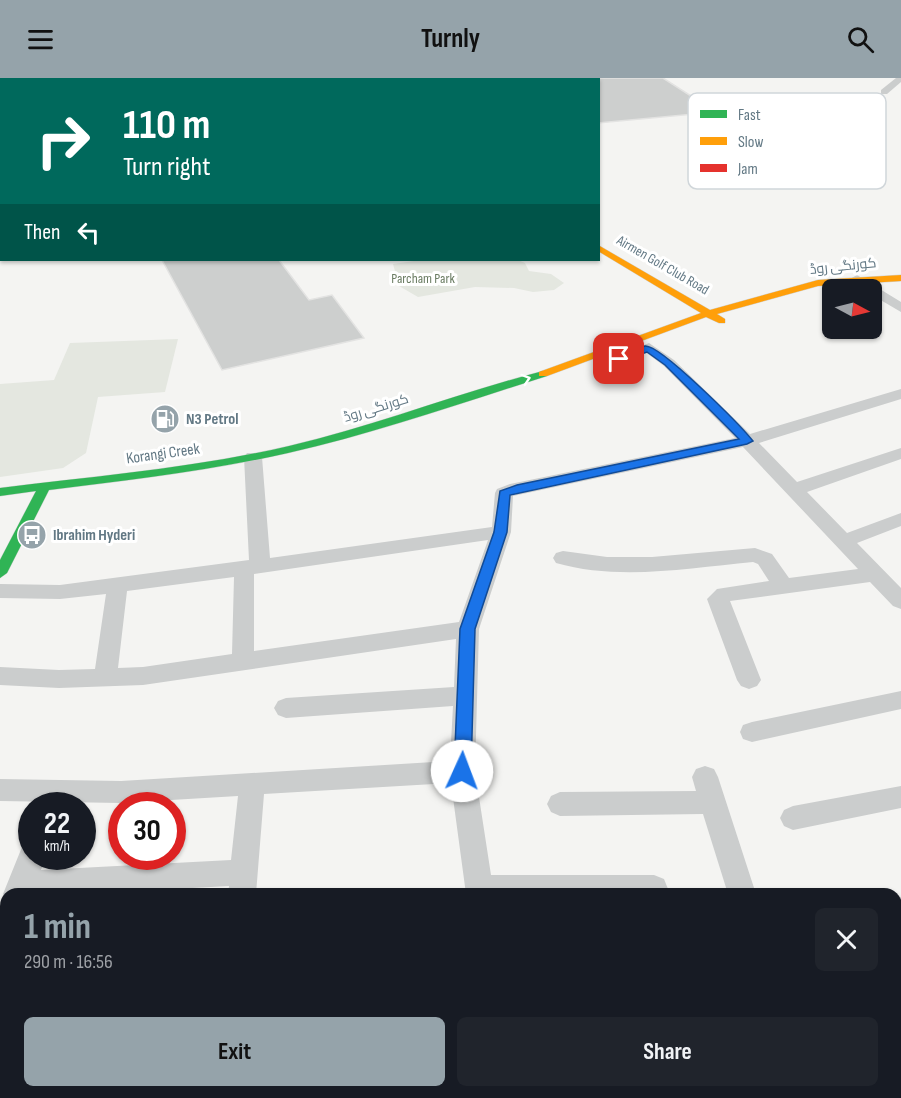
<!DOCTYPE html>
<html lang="en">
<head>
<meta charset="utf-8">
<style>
  :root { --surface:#171b24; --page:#20242c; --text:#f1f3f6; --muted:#9ea1a6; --accent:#95a3aa }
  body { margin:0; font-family:"Sofia Sans Condensed",Cairo,sans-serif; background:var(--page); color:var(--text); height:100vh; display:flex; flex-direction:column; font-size:22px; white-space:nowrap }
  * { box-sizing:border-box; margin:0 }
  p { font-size:20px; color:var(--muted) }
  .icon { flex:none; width:33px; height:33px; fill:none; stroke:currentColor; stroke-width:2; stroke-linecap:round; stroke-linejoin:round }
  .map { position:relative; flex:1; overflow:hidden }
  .side { position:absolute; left:0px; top:810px; width:902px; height:210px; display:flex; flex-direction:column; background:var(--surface); border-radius:18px 18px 0 0; box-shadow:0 2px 4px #0004 }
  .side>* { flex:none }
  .top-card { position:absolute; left:0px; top:0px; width:600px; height:183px; box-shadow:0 2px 4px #0004; background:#00695c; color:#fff; overflow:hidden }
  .needle { width:39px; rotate:97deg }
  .buttons { position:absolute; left:822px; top:201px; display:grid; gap:12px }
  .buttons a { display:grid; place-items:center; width:60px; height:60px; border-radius:9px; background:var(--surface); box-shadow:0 2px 4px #0004; font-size:30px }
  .speed { position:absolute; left:18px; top:714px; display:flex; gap:12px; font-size:30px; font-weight:700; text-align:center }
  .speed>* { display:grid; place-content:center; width:78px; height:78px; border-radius:50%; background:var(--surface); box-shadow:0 2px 4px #0004; line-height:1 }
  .speed small { font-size:15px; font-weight:400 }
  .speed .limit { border:9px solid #d22; background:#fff; color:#111 }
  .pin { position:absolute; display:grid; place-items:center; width:51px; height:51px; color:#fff; margin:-26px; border-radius:12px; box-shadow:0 3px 9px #0006 }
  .me { position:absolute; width:66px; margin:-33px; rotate:2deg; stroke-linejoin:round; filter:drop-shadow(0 0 4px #0008) }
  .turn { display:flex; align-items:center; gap:21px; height:126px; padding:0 24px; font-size:27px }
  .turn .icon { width:78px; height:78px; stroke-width:2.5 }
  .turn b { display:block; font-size:42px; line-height:51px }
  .then { display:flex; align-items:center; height:57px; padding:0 24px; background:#0003; gap:12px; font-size:22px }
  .round { display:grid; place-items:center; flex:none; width:63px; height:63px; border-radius:9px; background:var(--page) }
  .summary { display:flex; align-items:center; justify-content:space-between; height:102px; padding:0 24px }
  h1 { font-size:36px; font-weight:700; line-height:45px; color:var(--accent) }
  .cta { display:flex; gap:12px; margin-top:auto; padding:12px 24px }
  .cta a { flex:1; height:69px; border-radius:9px; background:var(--accent); color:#111; font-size:24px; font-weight:700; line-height:69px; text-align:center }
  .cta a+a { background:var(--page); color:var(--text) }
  header { display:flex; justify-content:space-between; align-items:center; height:78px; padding:0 24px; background:var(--accent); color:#111; font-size:27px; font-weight:700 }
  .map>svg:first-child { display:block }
  .green { fill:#e4e7e0 }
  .building { fill:#cdcfce; stroke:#e3e3e2; stroke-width:1.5 }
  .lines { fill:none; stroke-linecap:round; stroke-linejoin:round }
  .fast-casing { stroke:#d0d2d2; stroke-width:1 }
  .slow-casing { stroke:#d0d2d2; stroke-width:1 }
  .jam-casing { stroke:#d0d2d2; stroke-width:1 }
  .street { fill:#cbcdcd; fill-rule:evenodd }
  .fast { fill:#30b455; fill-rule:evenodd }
  .slow { fill:#ff9f0a; fill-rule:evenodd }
  .jam { fill:#e5322d; fill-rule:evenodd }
  .oneway { stroke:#fff }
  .route { fill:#1a73e8; stroke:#114b97; stroke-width:1.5 }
  .labels { text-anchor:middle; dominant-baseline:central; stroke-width:6; stroke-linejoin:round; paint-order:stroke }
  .far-street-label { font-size:14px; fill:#627884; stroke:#fff }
  .far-park-label { font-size:14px; fill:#697b61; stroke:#fff }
  .poi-label { font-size:16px; font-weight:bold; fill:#627884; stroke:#fff; text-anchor:start }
  .street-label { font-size:16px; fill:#627884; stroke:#fff }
  .key { fill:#fff; stroke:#d0d6da; stroke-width:1.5 }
  .key-label { font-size:16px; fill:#627884 }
</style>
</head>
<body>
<header><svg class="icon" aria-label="menu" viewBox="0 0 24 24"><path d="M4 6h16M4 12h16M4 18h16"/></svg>Turnly<svg class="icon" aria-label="search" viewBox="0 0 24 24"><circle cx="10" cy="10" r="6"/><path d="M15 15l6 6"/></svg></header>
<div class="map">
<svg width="901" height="1020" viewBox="0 0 901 1020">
  <rect width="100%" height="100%" fill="#f4f4f2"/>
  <!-- green -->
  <g class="green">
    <polygon points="421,182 518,182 525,185 529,193 551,196 564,205 554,212 533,214 514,210 475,209 418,219 399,208 393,186"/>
    <polygon points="178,261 165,314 98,319 86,375 63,390 0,399 0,306 54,302 70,265"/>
  </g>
  <!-- building -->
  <g class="building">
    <polygon points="598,0 663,0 716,34 598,45"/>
    <polygon points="162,182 279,182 309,222 332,217 364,260 222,292"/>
  </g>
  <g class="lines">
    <!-- fast casing -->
    <g class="fast-casing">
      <path id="fast" d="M543 293 548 296 547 298C461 325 376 355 288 375 209 393 129 402 49 412L7 495 0 500V482L36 413 0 418V410C97 398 194 390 289 368 375 348 458 315 543 293Z"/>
    </g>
    <!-- slow casing -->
    <g class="slow-casing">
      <polygon id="slow" points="598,167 710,232 818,202 901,197 901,203 818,208 717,236 725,241 725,245 719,245 706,239 547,298 539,298 539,294 701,235 598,173"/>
    </g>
    <!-- jam casing -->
    <g class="jam-casing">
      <polygon id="jam" points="389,0 395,0 395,2 390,2"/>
    </g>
    <!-- street -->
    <g class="street">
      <polygon points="896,0 901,0 901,4 887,16 881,16 881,12"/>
      <rect x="0" y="81" width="2" height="6"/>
      <path d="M857 197 901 224V234L872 217V212C863 212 855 208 850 201Z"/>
      <path d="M649 265 674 282 750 356 901 311V321L759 365 797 404 901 370V381L807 414 847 455 901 435V448L857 465 901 510V531L893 528 870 504 730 523 761 602 757 608 749 611 741 608 737 602 707 521 717 511 769 503 758 486 753 484C689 490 619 503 556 485L553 480 556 475 563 473 607 479H652L755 470 772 476 789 500 858 491 743 369 513 418 511 454 479 551 475 693 491 797H654L664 801 668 811 666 816H466L451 705 264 716 256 816H228L229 808 83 816H6V824L3 816 22 769 32 765V778H46L41 792 231 782 238 718 121 725 0 723V701L121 703 450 683 453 628 286 640 278 637 274 630 278 623 286 620 454 609 456 561 143 607 59 610 0 607V589L59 592 95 591 106 516 60 521 0 520V506L60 507 249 482 244 379 247 375H259L262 379 270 480 492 449 495 415 497 411 510 406 735 360 664 288 644 273 641 270 644 267ZM488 462 459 544 254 573V496ZM234 499 232 576 143 589 118 590 127 513Z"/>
      <polygon points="901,613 901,631 752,664 743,661 740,654 743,647 752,644"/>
      <polygon points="705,688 714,691 718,699 756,816 728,816 703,736 560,738 551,734 547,726 551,718 560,714 696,713 692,699 696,691"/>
      <polygon points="901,708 901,730 793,752 784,748 780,740 784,732 793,728"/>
      <polygon points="901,819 901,847 896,848 896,820"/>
      <polygon points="6,831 6,872 0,875 0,833"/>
      <polygon points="4,901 6,901 6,940 0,943 0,902"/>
      <polygon points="901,973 901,1005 896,1006 896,974"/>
      <rect x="448" y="1014" width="34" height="6"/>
      <polygon points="781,1014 815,1014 817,1020 783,1020"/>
    </g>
    <!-- fast -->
    <use href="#fast" class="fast"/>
    <!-- slow -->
    <use href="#slow" class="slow"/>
    <!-- jam -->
    <use href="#jam" class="jam"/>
  </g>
  <!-- one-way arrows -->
  <defs><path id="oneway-chevron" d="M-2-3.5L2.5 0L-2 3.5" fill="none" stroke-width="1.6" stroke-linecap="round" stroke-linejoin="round" transform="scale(1.5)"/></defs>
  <use class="oneway" href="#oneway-chevron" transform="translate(526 301) rotate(-18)"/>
  <!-- route -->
  <path class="route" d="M645 268C660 266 740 347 753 363L747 366 510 417 507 454 475 551 471 693 468 698 462 700 456 698 454 693 460 551 494 454 500 413 517 407 739 361 665 287 647 274 619 284 614 281Z"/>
  <!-- icons -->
  <defs>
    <g id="fuel-disc" transform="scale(1.5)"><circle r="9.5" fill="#95a3aa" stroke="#fff"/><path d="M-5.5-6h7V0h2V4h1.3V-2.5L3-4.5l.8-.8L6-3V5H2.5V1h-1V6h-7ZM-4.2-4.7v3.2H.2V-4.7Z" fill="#fff"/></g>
    <g id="bus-disc" transform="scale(1.5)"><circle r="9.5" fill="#95a3aa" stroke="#fff"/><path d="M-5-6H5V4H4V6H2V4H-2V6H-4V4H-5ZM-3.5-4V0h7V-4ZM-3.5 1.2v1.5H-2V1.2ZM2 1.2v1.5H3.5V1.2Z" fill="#fff"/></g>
  </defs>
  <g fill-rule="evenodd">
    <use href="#fuel-disc" x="165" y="341"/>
    <use href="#bus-disc" x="32" y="457"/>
  </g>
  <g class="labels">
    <!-- far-street labels -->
    <g class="far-street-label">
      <text transform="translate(663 187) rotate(30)">Airmen Golf Club Road</text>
      <text transform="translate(843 188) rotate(-6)">کورنگی روڈ</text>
      <text transform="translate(376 330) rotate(-17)">کورنگی روڈ</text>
    </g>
    <!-- far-park labels -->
    <g class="far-park-label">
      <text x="423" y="200">Parcham Park</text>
    </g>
    <!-- poi labels -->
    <g class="poi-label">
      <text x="186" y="341">N3 Petrol</text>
      <text x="53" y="457">Ibrahim Hyderi</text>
    </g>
    <!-- street labels -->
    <g class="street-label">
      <text transform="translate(163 376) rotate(-8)">Korangi Creek</text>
    </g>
  </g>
  <!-- legend -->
  <rect x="688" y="15" width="198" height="96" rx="9" class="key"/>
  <rect x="700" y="32" width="27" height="8" fill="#30b455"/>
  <rect x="700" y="59" width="27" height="8" fill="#ff9f0a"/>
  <rect x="700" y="86" width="27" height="8" fill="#e5322d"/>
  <g class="key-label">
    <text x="738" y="42">Fast</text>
    <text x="738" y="69">Slow</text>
    <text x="738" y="96">Jam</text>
  </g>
</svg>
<div class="buttons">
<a><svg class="needle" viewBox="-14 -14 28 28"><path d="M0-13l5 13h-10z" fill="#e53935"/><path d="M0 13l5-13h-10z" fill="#9ea1a6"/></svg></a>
</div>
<div class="speed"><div>22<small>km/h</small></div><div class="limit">30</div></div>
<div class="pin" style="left:619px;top:281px;background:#d93025"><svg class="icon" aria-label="arrive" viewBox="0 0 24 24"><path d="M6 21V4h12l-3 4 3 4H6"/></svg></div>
<svg class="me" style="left:462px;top:693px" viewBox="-20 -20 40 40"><circle r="19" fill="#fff"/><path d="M0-13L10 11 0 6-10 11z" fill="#1a73e8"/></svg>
<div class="top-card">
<div class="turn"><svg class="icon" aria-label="right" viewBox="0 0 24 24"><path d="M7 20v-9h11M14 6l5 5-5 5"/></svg><div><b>110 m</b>Turn right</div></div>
<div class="then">Then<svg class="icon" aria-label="left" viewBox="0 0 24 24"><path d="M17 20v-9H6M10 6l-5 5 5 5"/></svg></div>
</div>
<section class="side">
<div class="summary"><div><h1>1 min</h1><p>290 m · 16:56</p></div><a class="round"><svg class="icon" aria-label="close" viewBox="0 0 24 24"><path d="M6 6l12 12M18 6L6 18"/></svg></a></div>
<div class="cta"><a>Exit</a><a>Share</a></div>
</section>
</div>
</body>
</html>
